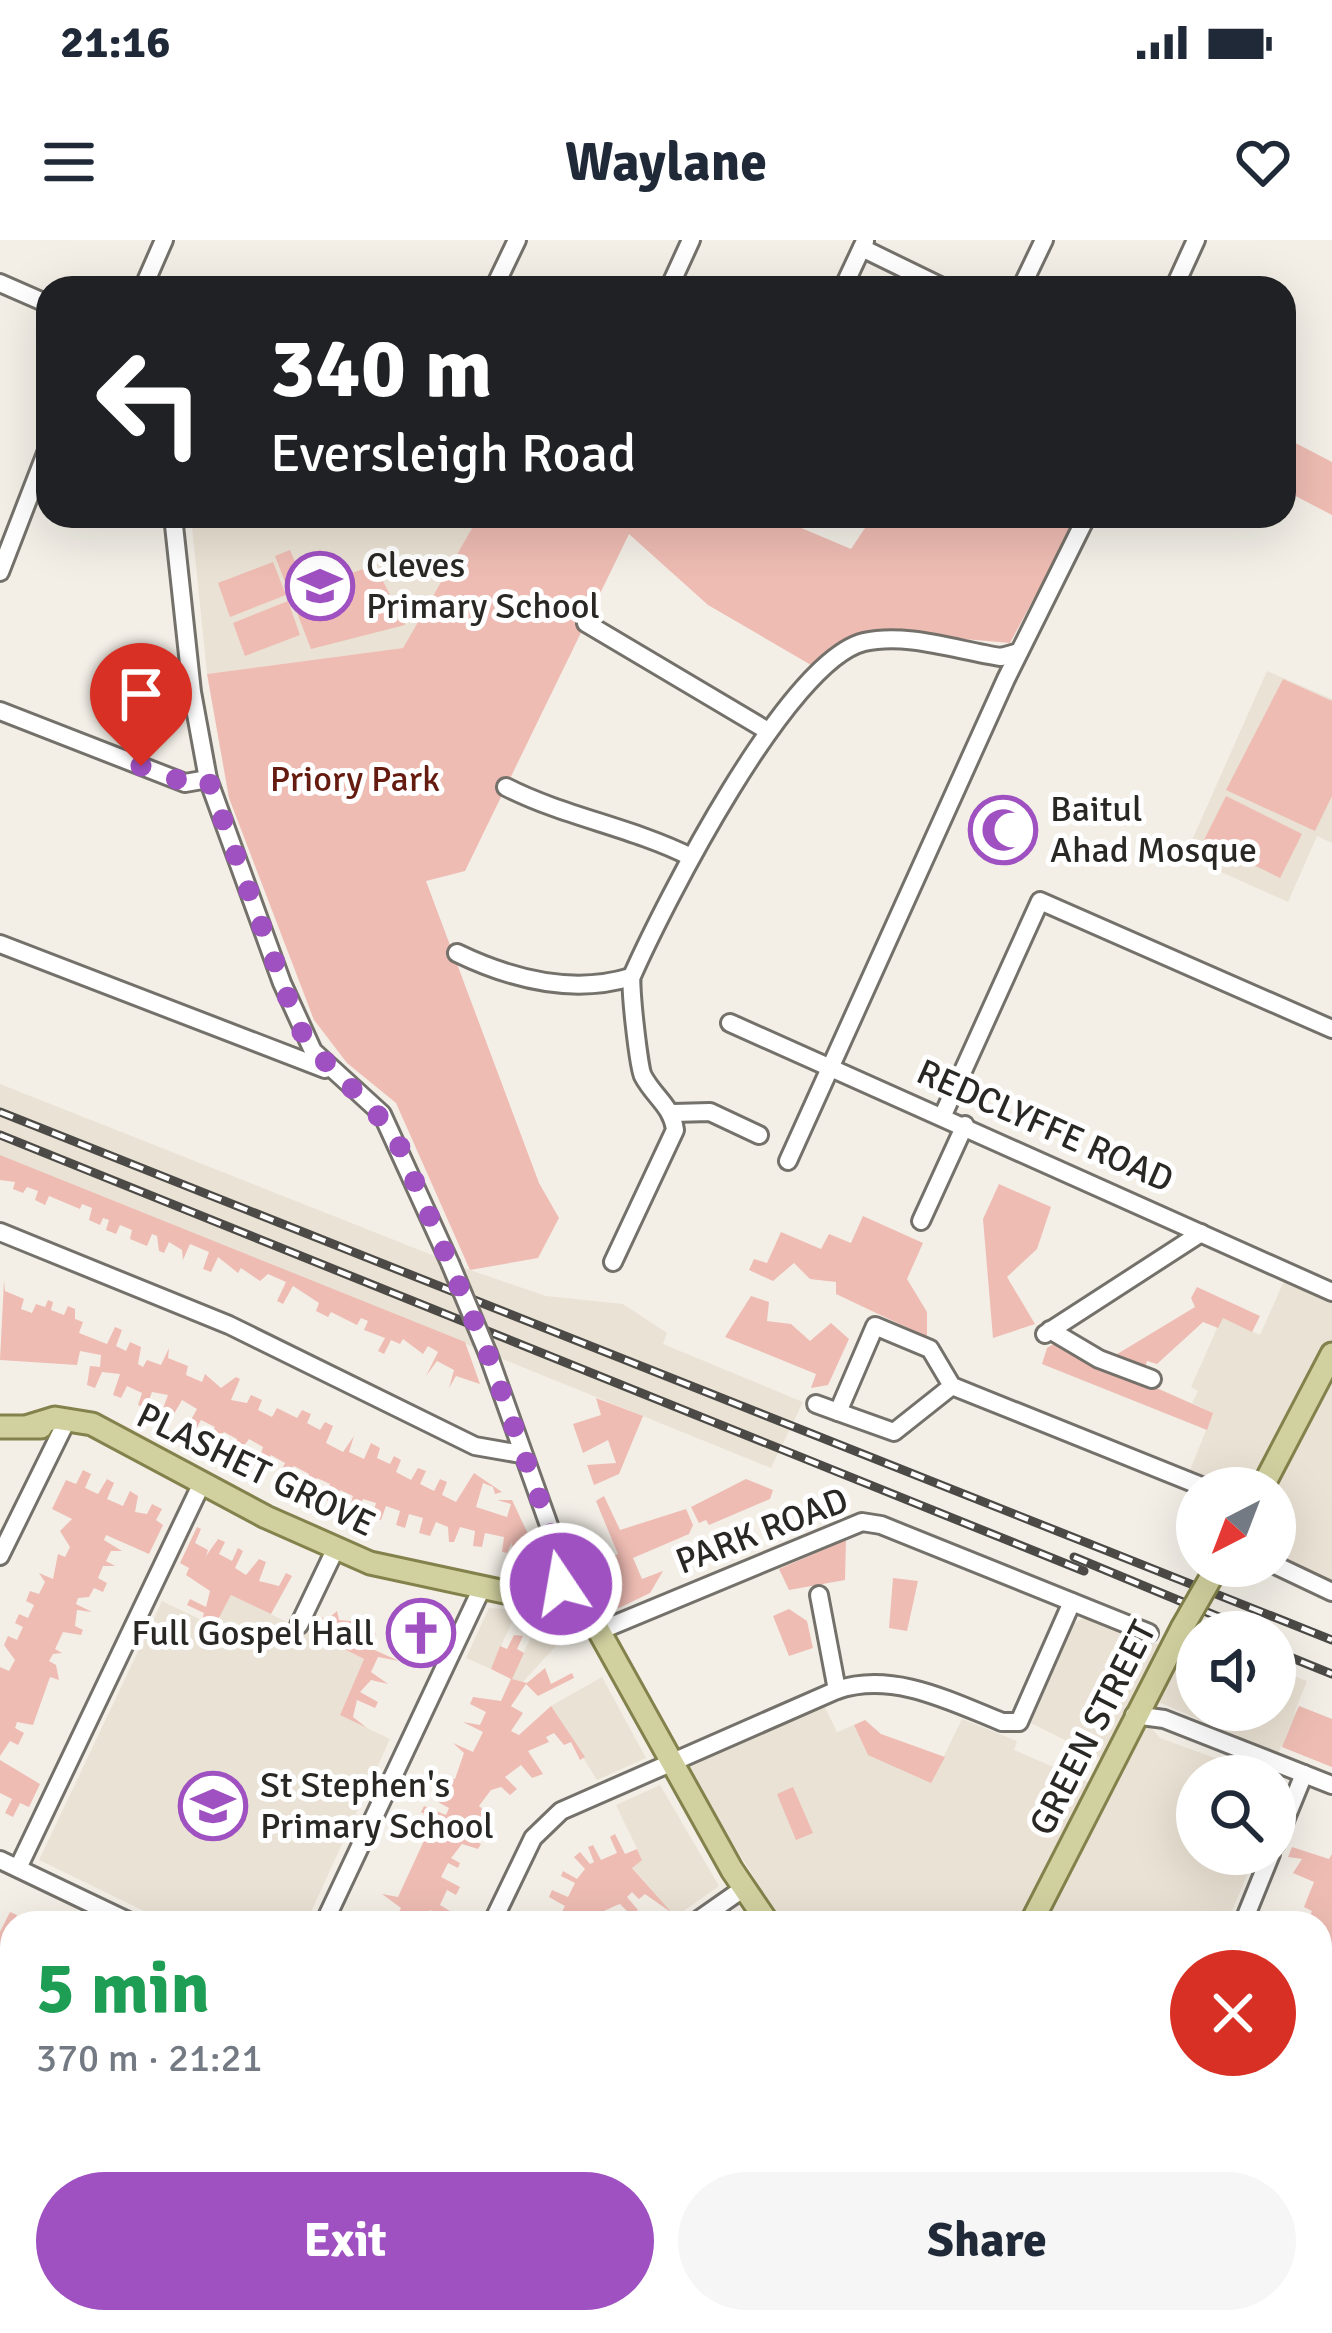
<!DOCTYPE html>
<html lang="en">
<head>
<meta charset="utf-8">
<style>
  :root { --surface:#fff; --page:#f6f6f7; --text:#1f2937; --muted:#747a83; --accent:#9f50c1 }
  body { margin:0; font-family:Signika,sans-serif; background:var(--page); color:var(--text); height:100vh; display:flex; flex-direction:column; font-size:45px; white-space:nowrap }
  * { box-sizing:border-box; margin:0 }
  p { font-size:39px; color:var(--muted) }
  .icon { flex:none; width:66px; height:66px; fill:none; stroke:currentColor; stroke-width:2; stroke-linecap:round; stroke-linejoin:round }
  .map { position:relative; flex:1; overflow:hidden }
  .sheet { position:absolute; left:0px; top:1671px; width:1332px; height:423px; display:flex; flex-direction:column; background:var(--surface); border-radius:36px 36px 0 0; box-shadow:0 12px 48px #0002 }
  .sheet>* { flex:none }
  .guide { position:absolute; left:36px; top:36px; width:1260px; height:252px; border-radius:36px; box-shadow:0 12px 48px #0002; background:#202124; color:#fff; overflow:hidden }
  .needle { width:78px; rotate:222deg }
  .fabs { position:absolute; left:1176px; top:1227px; display:grid; gap:24px }
  .fabs a { display:grid; place-items:center; width:120px; height:120px; border-radius:50%; background:var(--surface); box-shadow:0 12px 48px #0002; font-size:60px }
  .pin { position:absolute; display:grid; place-items:center; width:102px; height:102px; color:#fff; margin:-123px -51px; border-radius:50% 50% 50% 0; rotate:-45deg; box-shadow:0 0 12px #0007 }
  .pin .icon { rotate:45deg }
  .me { position:absolute; width:132px; margin:-66px; rotate:348deg; stroke-linejoin:round; filter:drop-shadow(0 0 9px #0008) }
  .turn { display:flex; align-items:center; gap:42px; height:252px; padding:0 36px; font-size:54px }
  .turn .icon { width:156px; height:156px; stroke-width:2.5 }
  .turn b { display:block; font-size:84px; line-height:102px }
  .round { display:grid; place-items:center; flex:none; width:126px; height:126px; border-radius:63px; background:var(--page) }
  .overview { display:flex; align-items:center; justify-content:space-between; height:204px; padding:0 36px }
  h1 { font-size:72px; font-weight:700; line-height:90px; color:#1e9e55 }
  .button { display:flex; gap:24px; margin-top:auto; padding:24px 36px }
  .button a { flex:1; height:138px; border-radius:72px; background:var(--accent); color:#fff; font-size:48px; font-weight:700; line-height:138px; text-align:center }
  .button a+a { background:var(--page); color:var(--text) }
  .status { display:flex; justify-content:space-between; align-items:center; height:84px; padding:0 60px; background:var(--surface); direction:ltr }
  .status svg { height:33px; fill:currentColor }
  header { display:flex; justify-content:space-between; align-items:center; height:156px; padding:0 36px; background:var(--surface); font-size:54px; font-weight:700 }
  .map>svg:first-child { display:block }
  .built { fill:#eae2d4 }
  .green { fill:#eebcb3 }
  .lines { fill:none; stroke-linecap:round; stroke-linejoin:round }
  .minor-casing { stroke:#74716b; stroke-width:22 }
  .major-casing { stroke:#83824c; stroke-width:27 }
  .minor { stroke:#fff; stroke-width:16 }
  .major { stroke:#d1d1a0; stroke-width:21 }
  .rail-casing { stroke:#4c4a46; stroke-width:9 }
  .rail { stroke:#fff; stroke-width:4.5; stroke-dasharray:14; stroke-linecap:butt }
  .minor-bridge-casing { stroke:#74716b; stroke-width:22; stroke-linecap:butt }
  .major-bridge-casing { stroke:#83824c; stroke-width:27; stroke-linecap:butt }
  .minor-bridge { stroke:#fff; stroke-width:16 }
  .major-bridge { stroke:#d1d1a0; stroke-width:21 }
  .route { stroke:#9f50c1; stroke-width:21; stroke-dasharray:0 37.8 }
  .labels { text-anchor:middle; dominant-baseline:central; stroke-width:10; stroke-linejoin:round; paint-order:stroke }
  .poi-label { font-size:36px; fill:#292825; stroke:#fff; text-anchor:start }
  .park-label { font-size:36px; fill:#661b10; stroke:#fff }
  .street-label { font-size:36px; fill:#292825; stroke:#fff }
</style>
</head>
<body>
<div class="status"><b>21:16</b><svg viewBox="0 0 49 12"><path d="M0 12V9h3v3zM5 12V6h3v6zM10 12V3h3v9zM15 12V0h3v12zM26 1h20v11H26zM47 4h2v5h-2z"/></svg></div>
<header><svg class="icon" aria-label="menu" viewBox="0 0 24 24"><path d="M4 6h16M4 12h16M4 18h16"/></svg>Waylane<svg class="icon" aria-label="heart" viewBox="0 0 24 24"><path d="M12 20l-8-8c-3-5 5-10 8-4 3-6 11-1 8 4z"/></svg></header>
<div class="map">
<svg width="1332" height="2093" viewBox="0 0 1332 2093">
  <rect width="100%" height="100%" fill="#f3efe7"/>
  <!-- built -->
  <g class="built">
    <polygon points="191,276 479,276 403,408 207,434"/>
    <polygon points="1267,431 1332,459 1332,603 1317,596 1288,662 1185,616"/>
    <polygon points="0,844 470,1030 546,1056 623,1064 667,1093 663,1104 803,1162 771,1228 0,915"/>
    <polygon points="1288,1032 1332,1052 1332,1352 1275,1321 1275,1248 1206,1248 1186,1240 1213,1173 1192,1163 1198,1151 1191,1147 1222,1077 1260,1095"/>
    <polygon points="231,1355 364,1419 340,1475 390,1499 306,1683 169,1683 39,1620 162,1361 214,1386"/>
    <polygon points="489,1368 517,1370 491,1429 466,1418"/>
    <polygon points="542,1374 573,1387 522,1443 511,1439"/>
    <polygon points="1088,1375 1159,1405 1102,1519 1031,1483 1073,1384"/>
    <polygon points="1189,1392 1197,1395 1197,1470 1275,1470 1275,1429 1307,1441 1293,1476 1299,1466 1332,1479 1332,1527 1281,1506 1278,1514 1154,1460"/>
    <polygon points="602,1437 646,1518 597,1540 551,1466"/>
    <polygon points="824,1465 837,1492 854,1485 868,1515 938,1528 962,1479 1017,1501 1014,1510 1090,1543 1023,1683 783,1683 685,1528"/>
    <polygon points="1148,1484 1160,1498 1264,1536 1197,1536 1197,1614 1256,1614 1227,1683 1045,1683 1132,1514 1129,1502"/>
    <polygon points="660,1545 719,1646 675,1677 632,1627 642,1619 616,1565"/>
    <polygon points="834,2082 902,2082 900,2093 797,2093 799,2086 831,2088"/>
    <polygon points="924,2082 998,2082 1013,2093 920,2093"/>
  </g>
  <!-- green -->
  <g class="green">
    <polygon points="1284,197 1332,222 1332,275 1284,250"/>
    <polygon points="479,276 773,276 851,309 873,276 1078,276 1010,403 872,391 811,425 708,365 629,294 465,631 426,641 539,943 559,978 538,1018 470,1030 396,863 347,823 314,780 229,558 207,434 403,408"/>
    <polygon points="290,310 306,349 375,325 405,385 311,409 275,316"/>
    <polygon points="273,322 286,355 230,377 218,343"/>
    <polygon points="288,361 300,395 245,416 233,383"/>
    <polygon points="1283,439 1332,461 1332,556 1315,591 1226,550"/>
    <polygon points="1226,556 1302,594 1280,638 1204,600"/>
    <polygon points="0,915 465,1102 480,1144 456,1136 449,1148 454,1130 437,1121 426,1136 438,1112 428,1106 423,1114 403,1099 400,1104 391,1100 384,1114 378,1111 385,1098 364,1090 368,1081 361,1078 357,1085 331,1072 328,1077 316,1071 319,1063 293,1046 283,1064 277,1061 286,1042 268,1034 260,1041 241,1028 238,1033 218,1017 211,1032 203,1029 209,1012 190,1004 183,1020 182,1010 169,1002 164,1013 159,1011 157,996 152,994 147,1006 130,999 132,990 120,985 116,994 106,990 109,980 103,978 100,985 89,980 92,968 82,964 80,969 49,956 45,965 35,960 38,951 27,947 23,953 13,949 15,942 0,940"/>
    <polygon points="999,944 1051,967 1037,1009 1007,1037 1035,1084 993,1098 983,979"/>
    <polygon points="863,976 923,1003 907,1039 927,1072 927,1097 836,1054 836,1042 810,1039 794,1023 773,1041 749,1030 754,1019 767,1023 781,992 821,1009 829,994 851,1003"/>
    <polygon points="4,1041 5,1051 24,1059 21,1069 32,1073 36,1064 45,1067 48,1060 53,1062 51,1070 64,1075 68,1066 75,1069 75,1079 83,1082 79,1093 107,1104 115,1087 122,1090 116,1106 126,1111 130,1102 141,1107 138,1124 143,1127 147,1120 161,1125 169,1108 168,1118 188,1126 186,1135 202,1142 205,1134 221,1148 236,1137 240,1139 231,1160 247,1163 251,1155 262,1160 258,1170 272,1177 277,1168 297,1178 302,1170 311,1174 307,1183 320,1190 325,1182 333,1186 326,1203 343,1212 354,1196 349,1212 364,1219 371,1203 380,1208 377,1218 390,1224 394,1216 401,1220 396,1232 411,1240 418,1228 426,1231 420,1244 434,1251 440,1239 447,1242 442,1255 456,1262 474,1233 502,1252 495,1254 493,1247 483,1243 476,1267 507,1277 511,1264 497,1260 512,1260 536,1311 518,1304 511,1314 512,1302 507,1313 502,1312 504,1297 485,1293 482,1307 473,1306 475,1291 460,1287 454,1302 449,1302 448,1287 436,1282 430,1296 419,1293 423,1278 409,1274 405,1288 396,1285 400,1271 386,1266 381,1280 372,1277 376,1263 363,1259 358,1272 349,1269 353,1256 340,1250 334,1264 325,1259 330,1244 317,1238 310,1251 303,1247 309,1234 294,1226 284,1238 279,1235 285,1223 271,1215 264,1227 258,1223 263,1207 249,1199 238,1214 233,1211 237,1199 224,1192 215,1201 210,1198 215,1187 201,1180 195,1191 187,1187 197,1169 182,1160 171,1179 161,1174 168,1155 152,1152 146,1168 138,1165 142,1153 127,1146 121,1158 113,1155 120,1134 102,1132 95,1148 87,1145 90,1126 100,1127 101,1115 80,1111 77,1125 0,1120"/>
    <polygon points="1197,1047 1260,1076 1252,1092 1223,1078 1218,1088 1203,1082 1157,1124 1147,1121 1144,1130 1109,1119 1195,1067 1191,1058"/>
    <polygon points="751,1056 769,1062 767,1081 791,1084 810,1101 831,1083 849,1099 828,1145 811,1148 816,1134 725,1097"/>
    <polygon points="1055,1103 1213,1173 1207,1190 1042,1124 1047,1108"/>
    <polygon points="596,1158 643,1176 619,1234 594,1245 587,1225 616,1223 608,1200 583,1213 573,1184 601,1175"/>
    <polygon points="83,1230 91,1234 85,1248 98,1254 107,1239 114,1243 107,1259 123,1266 130,1251 138,1256 135,1272 147,1274 152,1264 162,1269 156,1280 163,1285 149,1314 106,1295 104,1300 122,1311 111,1311 106,1321 115,1326 103,1326 98,1338 107,1343 103,1352 94,1348 89,1357 78,1358 76,1364 92,1372 77,1370 75,1386 83,1390 81,1395 63,1392 55,1409 62,1413 53,1414 49,1421 56,1425 59,1440 50,1437 33,1485 17,1482 15,1488 24,1493 18,1505 10,1501 0,1516 0,1427 9,1431 15,1420 4,1405 8,1396 17,1400 23,1387 15,1383 19,1374 28,1378 34,1365 26,1361 30,1351 39,1354 45,1342 39,1333 53,1339 58,1314 65,1317 70,1307 60,1291 72,1279 52,1269 66,1240 76,1244"/>
    <polygon points="746,1239 773,1250 770,1259 709,1285 706,1280 699,1283 691,1267"/>
    <polygon points="604,1256 620,1290 686,1269 693,1285 689,1294 633,1318 642,1339 663,1331 650,1353 619,1368 602,1361 585,1329 618,1314 596,1261"/>
    <polygon points="197,1287 201,1289 195,1303 208,1310 206,1316 218,1299 225,1302 219,1314 232,1321 238,1308 243,1311 235,1328 246,1335 259,1319 266,1322 259,1341 279,1346 286,1333 292,1336 271,1374 231,1355 214,1387 202,1380 204,1373 187,1365 190,1359 206,1367 210,1351 186,1335 189,1328 180,1323"/>
    <polygon points="846,1300 845,1340 789,1350 779,1329"/>
    <polygon points="893,1338 918,1341 907,1391 889,1388"/>
    <polygon points="789,1369 807,1381 813,1408 789,1416 773,1376"/>
    <polygon points="337,1371 339,1380 361,1382 357,1392 369,1398 376,1393 370,1408 399,1421 378,1417 371,1432 388,1444 371,1440 360,1452 378,1462 375,1468 357,1460 353,1477 367,1488 340,1475 364,1419 312,1393 320,1377 328,1379"/>
    <polygon points="514,1395 523,1396 517,1409 524,1413 512,1439 527,1443 545,1428 551,1444 572,1433 574,1438 538,1456 526,1444 511,1466 523,1473 511,1491 519,1495 551,1466 585,1517 580,1520 571,1502 564,1505 554,1493 546,1497 549,1502 528,1511 543,1534 532,1538 521,1525 505,1537 517,1549 510,1555 501,1547 491,1550 479,1566 492,1577 489,1584 468,1579 462,1595 481,1604 478,1609 462,1604 451,1618 460,1623 458,1628 448,1623 441,1637 460,1647 456,1655 447,1650 440,1665 450,1671 446,1678 430,1670 423,1683 394,1683 401,1668 382,1654 398,1657 434,1579 421,1572 424,1566 446,1575 449,1568 438,1562 449,1541 437,1536 455,1539 464,1513 453,1503 473,1512 483,1492 463,1482 480,1485 486,1472 470,1464 473,1457 501,1461 511,1439 491,1429 500,1406 507,1409"/>
    <polygon points="1299,1466 1332,1479 1332,1527 1282,1507"/>
    <polygon points="865,1480 881,1494 945,1517 931,1543 868,1515 854,1485"/>
    <polygon points="0,1520 40,1544 29,1567 20,1563 13,1577 5,1573 12,1559 0,1553"/>
    <polygon points="793,1547 813,1593 796,1600 777,1554"/>
    <path d="M615 1594 625 1614 637 1609 642 1620 632 1628 672 1673 645 1654 639 1659 632 1652 627 1657 638 1670 631 1675 620 1664C595 1673 573 1695 538 1679L540 1674 557 1681 565 1666 549 1657 552 1650 568 1657 575 1643 561 1636 563 1631 577 1639 585 1629 574 1617 580 1612 590 1624 594 1622 588 1607 593 1605 601 1620 617 1613 610 1597Z"/>
    <polygon points="1292,1607 1329,1619 1332,1614 1332,1773 1320,1794 1320,1683 1307,1683 1312,1671 1304,1667 1314,1642 1293,1633 1302,1619 1288,1617"/>
    <polygon points="10,1672 17,1675 9,1692 12,1761 0,1780 0,1692"/>
  </g>
  <g class="lines">
    <!-- minor casing -->
    <g class="minor-casing">
      <g id="minor">
        <polyline points="862,8 944,48"/>
        <polyline points="0,43 48,64"/>
        <polyline points="143,48 164,0"/>
        <polyline points="494,48 517,0"/>
        <polyline points="669,48 691,0"/>
        <polyline points="843,48 865,1"/>
        <polyline points="1021,48 1044,0"/>
        <polyline points="1174,48 1196,0"/>
        <polyline points="173,276 192,452 208,539 282,743 313,811 382,874 450,1023"/>
        <polyline points="0,332 48,208"/>
        <polyline points="586,383 768,491"/>
        <polyline points="0,471 185,543 208,539"/>
        <path d="M506 547C565 577 631 587 691 617"/>
        <polyline points="0,704 325,829"/>
        <path d="M457 713C511 739 572 755 631 737"/>
        <polyline points="730,783 1332,1052"/>
        <polyline points="673,873 710,872 759,895"/>
        <polyline points="943,875 1040,661 1332,789"/>
        <polyline points="788,921 1006,439 1087,276"/>
        <polyline points="921,981 965,885"/>
        <polyline points="0,992 229,1085 475,1206 521,1214"/>
        <path d="M613 1022 675 890C672 866 654 857 643 836 639 829 629 743 632 736 664 664 787 421 864 402 907 392 959 411 1001 417L1019 412"/>
        <polyline points="1050,1090 1099,1119 1152,1139"/>
        <polyline points="1045,1094 1201,993"/>
        <polyline points="488,1114 562,1322 558,1362"/>
        <polyline points="952,1146 894,1192 838,1172 875,1086 930,1109 952,1146 1206,1248"/>
        <polyline points="816,1164 838,1172"/>
        <polyline points="0,1316 68,1178"/>
        <polyline points="1275,1325 1332,1352"/>
        <polyline points="819,1355 837,1450"/>
        <polyline points="299,1385 335,1310"/>
        <polyline points="599,1391 862,1282 881,1285 1149,1393"/>
        <polyline points="1134,1475 1164,1479 1332,1545"/>
        <polyline points="1275,1605 1304,1534"/>
        <polyline points="0,1620 132,1683"/>
        <polyline points="18,1628 202,1243"/>
        <polyline points="324,1683 481,1350"/>
        <path d="M492 1683 533 1598 561 1571 837 1450C892 1431 950 1461 1002 1482H1019L1072 1362"/>
        <polyline points="694,1683 744,1648"/>
        <polyline points="1243,1683 1271,1614"/>
        <polyline points="0,1835 12,1840"/>
        <polyline points="0,1988 12,1989"/>
        <polyline points="1320,1989 1332,1959"/>
        <polyline points="0,2066 12,2071"/>
        <polyline points="41,2082 70,2093"/>
        <polyline points="243,2093 247,2082"/>
        <polyline points="427,2093 431,2082"/>
        <polyline points="579,2093 583,2082"/>
        <polyline points="1075,2093 1080,2082"/>
        <polyline points="1278,2093 1283,2082"/>
      </g>
    </g>
    <!-- major casing -->
    <g class="major-casing">
      <g id="major">
        <polyline points="29,1186 55,1178 92,1184 266,1277 370,1323 579,1368 599,1391 732,1630 768,1683"/>
        <polyline points="0,1187 41,1187"/>
        <polyline points="1262,1248 1332,1114"/>
        <polyline points="1031,1683 1182,1388"/>
        <polyline points="1015,2082 1030,2093"/>
        <polyline points="911,2093 913,2082"/>
      </g>
    </g>
    <!-- minor -->
    <use href="#minor" class="minor"/>
    <!-- major -->
    <use href="#major" class="major"/>
    <!-- rail casing -->
    <g class="rail-casing">
      <g id="rail">
        <polyline points="0,872 1332,1400"/>
        <polyline points="0,895 1084,1331"/>
        <polyline points="1074,1317 1255,1392"/>
        <polyline points="1275,1411 1332,1434"/>
      </g>
    </g>
    <!-- rail -->
    <use href="#rail" class="rail"/>
    <!-- minor-bridge casing -->
    <g class="minor-bridge-casing">
      <polyline id="minor-bridge" points="450,1023 488,1114"/>
    </g>
    <!-- major-bridge casing -->
    <g class="major-bridge-casing">
      <polyline id="major-bridge" points="1182,1388 1217,1327"/>
    </g>
    <!-- minor-bridge -->
    <use href="#minor-bridge" class="minor-bridge"/>
    <!-- major-bridge -->
    <use href="#major-bridge" class="major-bridge"/>
  </g>
  <g class="lines">
    <!-- route -->
    <path class="route" d="M141 526 184 542 208 539 298 786C326 833 373 858 400 907L488 1114 562 1322 561 1344"/>
  </g>
  <!-- icons -->
  <defs>
    <g id="school-ring" transform="scale(3.45)"><circle r="9.5" fill="#fff" stroke="#9f50c1" stroke-width="1.5"/><path d="M0-5L7-2L0 1L-7-2ZM-4 1L0 2.5L4 1V4Q0 6-4 4Z" fill="#9f50c1"/></g>
    <g id="mosque-ring" transform="scale(3.45)"><circle r="9.5" fill="#fff" stroke="#9f50c1" stroke-width="1.5"/><path d="M3.5-4.9A6 6 0 1 0 3.5 4.9A5 5 0 1 1 3.5-4.9Z" fill="#9f50c1"/></g>
    <g id="church-ring" transform="scale(3.45)"><circle r="9.5" fill="#fff" stroke="#9f50c1" stroke-width="1.5"/><path d="M-1.2-6h2.4v3.5h3.3v2.4h-3.3V6h-2.4V-.1h-3.3v-2.4h3.3Z" fill="#9f50c1"/></g>
  </defs>
  <g fill-rule="evenodd">
    <use href="#school-ring" x="320" y="346"/>
    <use href="#mosque-ring" x="1003" y="590"/>
    <use href="#church-ring" x="421" y="1393"/>
    <use href="#school-ring" x="213" y="1566"/>
  </g>
  <g class="labels">
    <!-- poi labels -->
    <g class="poi-label">
      <text x="366" y="325">Cleves<tspan x="366" dy="41">Primary School</tspan></text>
      <text x="1050" y="569">Baitul<tspan x="1050" dy="41">Ahad Mosque</tspan></text>
      <text x="374" y="1393" text-anchor="end">Full Gospel Hall</text>
      <text x="260" y="1545">St Stephen's<tspan x="260" dy="41">Primary School</tspan></text>
    </g>
    <!-- park labels -->
    <g class="park-label">
      <text x="355" y="539">Priory Park</text>
    </g>
    <!-- street labels -->
    <g class="street-label">
      <text transform="translate(1045 886) rotate(24)">REDCLYFFE ROAD</text>
      <text transform="translate(256 1230) rotate(26)">PLASHET GROVE</text>
      <text transform="translate(762 1291) rotate(-21)">PARK ROAD</text>
      <text transform="translate(1093 1488) rotate(-63)">GREEN STREET</text>
    </g>
  </g>
</svg>
<div class="fabs">
<a><svg class="needle" viewBox="-14 -14 28 28"><path d="M0-13l5 13h-10z" fill="#e53935"/><path d="M0 13l5-13h-10z" fill="#747a83"/></svg></a>
<a><svg class="icon" aria-label="sound" viewBox="0 0 24 24"><path d="M4 9h4l5-4v14l-5-4H4zM17 9q2 3 0 6"/></svg></a>
<a><svg class="icon" aria-label="search" viewBox="0 0 24 24"><circle cx="10" cy="10" r="6"/><path d="M15 15l6 6"/></svg></a>
</div>
<div class="pin" style="left:141px;top:526px;background:#d93025"><svg class="icon" aria-label="arrive" viewBox="0 0 24 24"><path d="M6 21V4h12l-3 4 3 4H6"/></svg></div>
<svg class="me" style="left:561px;top:1344px" viewBox="-20 -20 40 40"><circle r="17" fill="#9f50c1" stroke="#fff" stroke-width="3"/><path d="M0-11L8 9 0 5-8 9z" fill="#fff"/></svg>
<div class="guide">
<div class="turn"><svg class="icon" aria-label="left" viewBox="0 0 24 24"><path d="M17 20v-9H6M10 6l-5 5 5 5"/></svg><div><b>340 m</b>Eversleigh Road</div></div>
</div>
<section class="sheet">
<div class="overview"><div><h1>5 min</h1><p>370 m · 21:21</p></div><a class="round" style="background:#d93025;color:#fff"><svg class="icon" aria-label="close" viewBox="0 0 24 24"><path d="M6 6l12 12M18 6L6 18"/></svg></a></div>
<div class="button"><a>Exit</a><a>Share</a></div>
</section>
</div>
</body>
</html>
